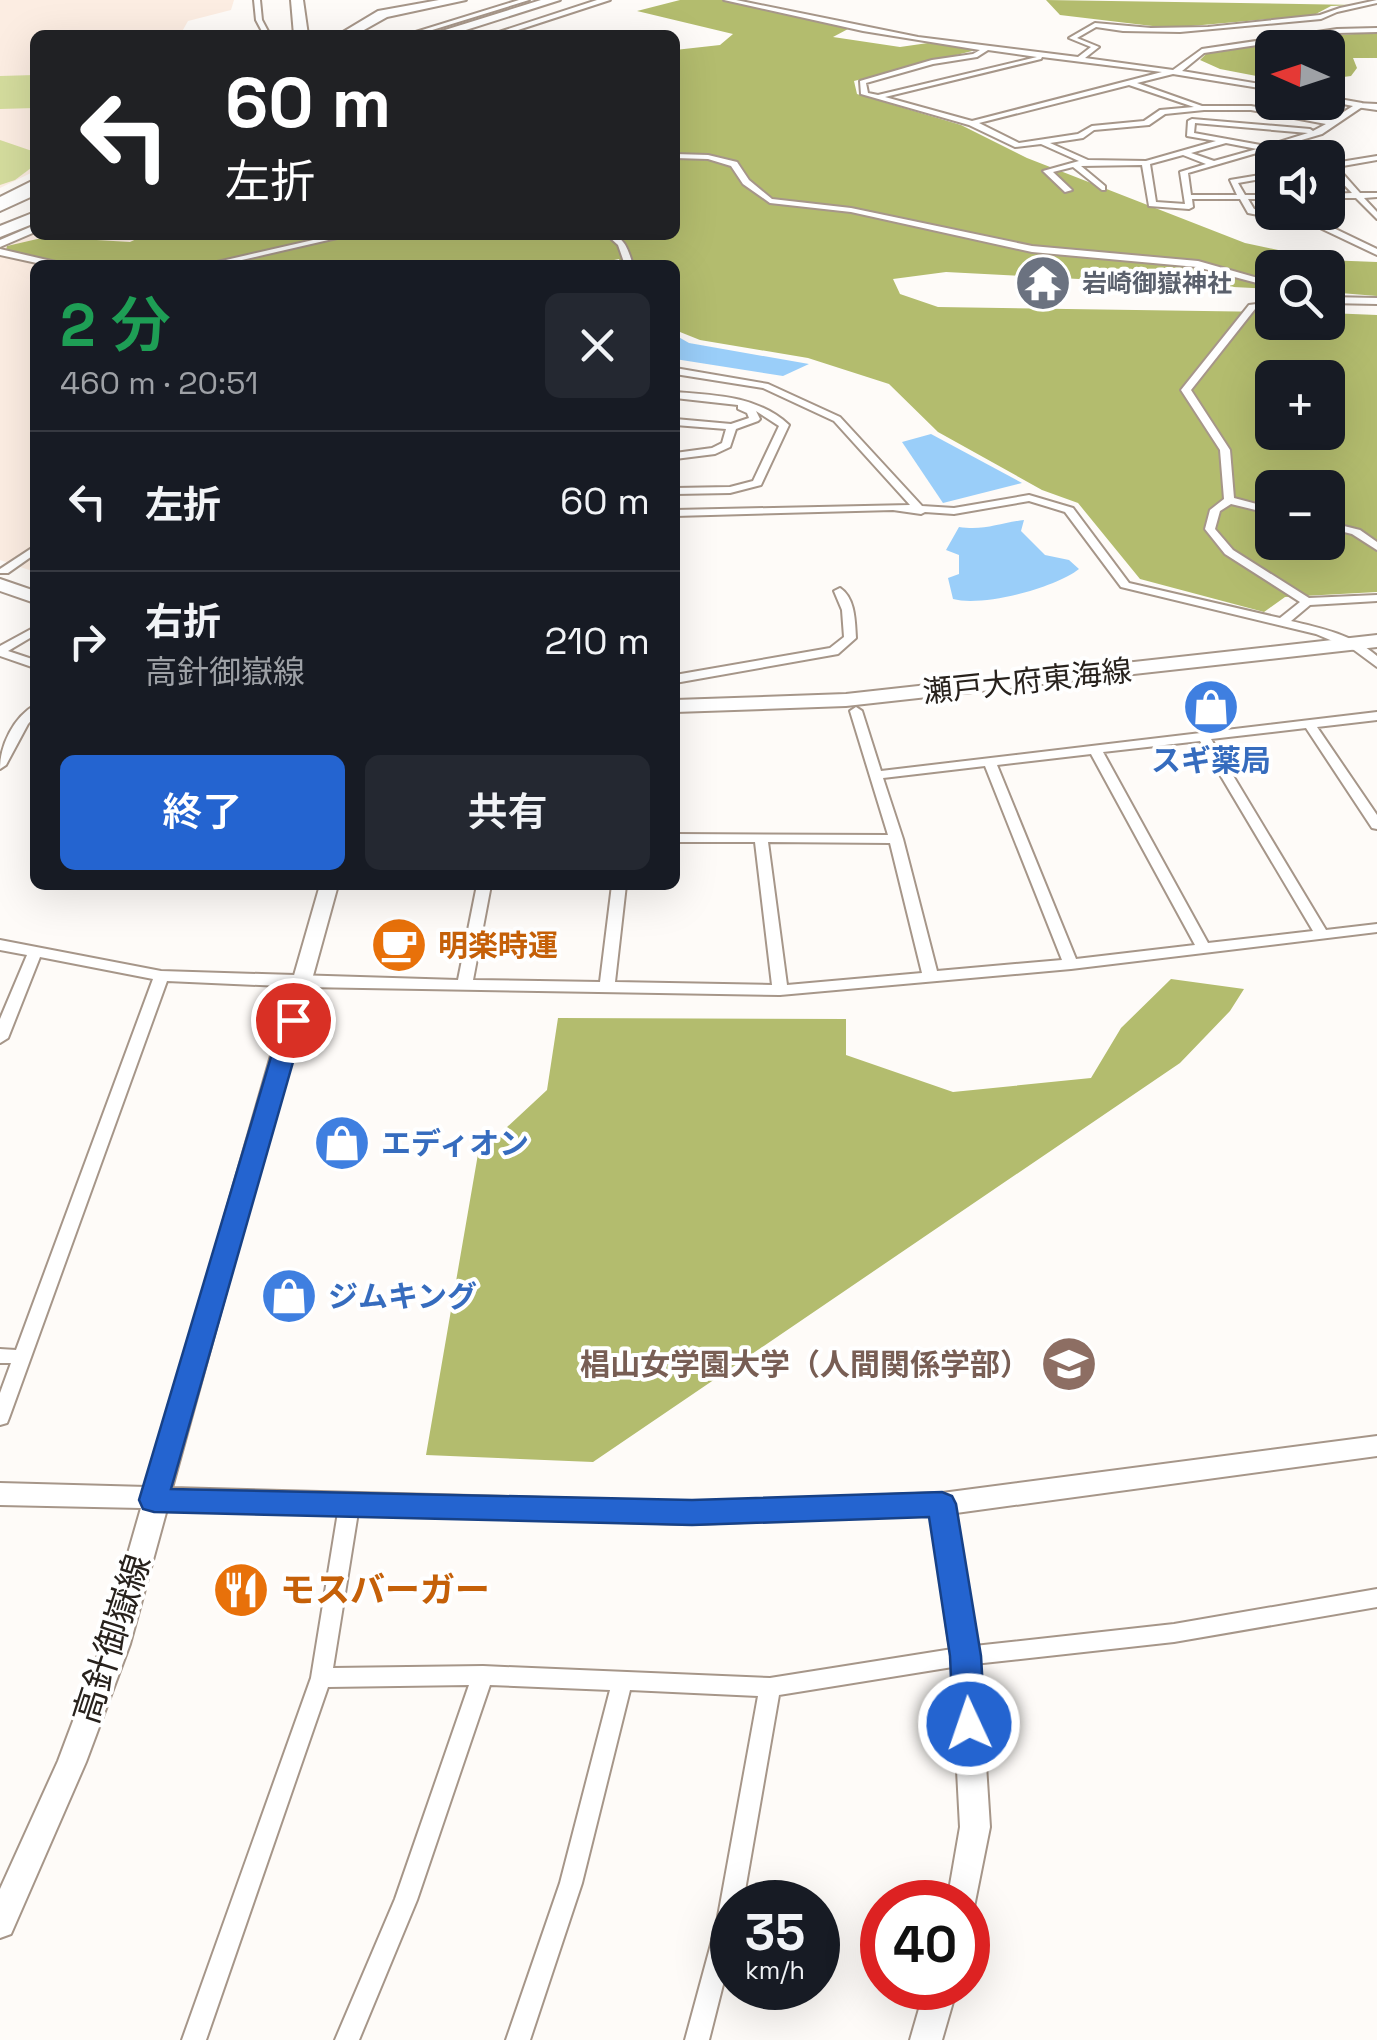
<!DOCTYPE html>
<html lang="ja">
<head>
<meta charset="utf-8">
<style>
  :root { --surface:#171b24; --page:#242831; --text:#f1f3f6; --muted:#9ea1a6; --line:#363941; --accent:#2464d0 }
  body { margin:0; font-family:"Space Grotesk","Noto Sans JP",sans-serif; background:var(--page); color:var(--text); height:100vh; display:flex; flex-direction:column; font-size:38px; white-space:nowrap }
  * { box-sizing:border-box; margin:0 }
  p { font-size:32px; color:var(--muted) }
  .icon { flex:none; width:55px; height:55px; fill:none; stroke:currentColor; stroke-width:2; stroke-linecap:round; stroke-linejoin:round }
  .map { position:relative; flex:1; overflow:hidden }
  .details { position:absolute; left:30px; top:260px; width:650px; height:630px; display:flex; flex-direction:column; background:var(--surface); border-radius:15px; box-shadow:0 10px 40px #0002 }
  .details>* { flex:none }
  .hud { position:absolute; left:30px; top:30px; width:650px; height:210px; border-radius:15px; box-shadow:0 10px 40px #0002; background:#202124; color:#fff; overflow:hidden }
  .needle { width:65px; rotate:273deg }
  .fabs { position:absolute; left:1255px; top:30px; display:grid; gap:20px }
  .fabs a { display:grid; place-items:center; width:90px; height:90px; border-radius:15px; background:var(--surface); box-shadow:0 10px 40px #0002; font-size:50px }
  .speed { position:absolute; left:710px; top:1880px; display:flex; gap:20px; font-size:50px; font-weight:700; text-align:center }
  .speed>* { display:grid; place-content:center; width:130px; height:130px; border-radius:50%; background:var(--surface); box-shadow:0 10px 40px #0002; line-height:1 }
  .speed small { font-size:25px; font-weight:400 }
  .speed .limit { border:15px solid #d22; background:#fff; color:#111 }
  .pin { position:absolute; display:grid; place-items:center; width:85px; height:85px; color:#fff; margin:-42px; border:5px solid #fff; border-radius:50%; box-shadow:0 2px 10px #0007 }
  .me { position:absolute; width:110px; margin:-55px; rotate:357deg; stroke-linejoin:round; filter:drop-shadow(0 0 8px #0008) }
  .turn { display:flex; align-items:center; gap:35px; height:210px; padding:0 30px; font-size:45px }
  .turn .icon { width:130px; height:130px; stroke-width:2.5 }
  .turn b { display:block; font-size:70px; line-height:85px }
  .round { display:grid; place-items:center; flex:none; width:105px; height:105px; border-radius:15px; background:var(--page) }
  .headline { display:flex; align-items:center; justify-content:space-between; height:170px; padding:0 30px }
  h1 { font-size:60px; font-weight:600; line-height:75px; color:#1e9e55 }
  .cta { display:flex; gap:20px; margin-top:auto; padding:20px 30px }
  .cta a { flex:1; height:115px; border-radius:15px; background:var(--accent); color:#fff; font-size:40px; font-weight:600; line-height:115px; text-align:center }
  .cta a+a { background:var(--page); color:var(--text) }
  ul { padding:0; list-style:none }
  li { display:flex; align-items:center; gap:30px; height:140px; padding:0 30px; border-top:2px solid var(--line) }
  li div { flex:1 }
  li b { display:block; font-size:38px }
  li em { font-style:normal }
  .map>svg:first-child { display:block }
  .built { fill:#fcede2 }
  .green { fill:#d4dc9d }
  .forest { fill:#b3bc6e; fill-rule:evenodd }
  .water { fill:#9acef9 }
  .lines { fill:none; stroke-linecap:round; stroke-linejoin:round }
  .minor-casing { stroke:#a69689; stroke-width:4 }
  .tertiary-casing { stroke:#a69689; stroke-width:4 }
  .primary-casing { stroke:#a69689; stroke-width:4 }
  .motorway-casing { stroke:#a69689; stroke-width:4 }
  .minor { fill:#fff; fill-rule:evenodd }
  .tertiary { fill:#fff; fill-rule:evenodd }
  .primary { fill:#fff; fill-rule:evenodd }
  .motorway { fill:#fff; fill-rule:evenodd }
  .route { fill:#2464d0; stroke:#174187; stroke-width:2.5 }
  .labels { text-anchor:middle; dominant-baseline:central; stroke-width:8; stroke-linejoin:round; paint-order:stroke }
  .far-worship-label { font-size:25px; font-weight:bold; fill:#5b616d; stroke:#fff; text-anchor:start }
  .street-label { font-size:30px; fill:#28221d; stroke:#fff }
  .shop-label { font-size:30px; font-weight:bold; fill:#366cbe; stroke:#fff; text-anchor:start }
  .food-label { font-size:30px; font-weight:bold; fill:#c56008; stroke:#fff; text-anchor:start }
  .education-label { font-size:30px; font-weight:bold; fill:#785e54; stroke:#fff; text-anchor:end }
  .near-food-label { font-size:35px; font-weight:bold; fill:#c56008; stroke:#fff; text-anchor:start }
  .near-street-label { font-size:35px; fill:#28221d; stroke:#fff }
</style>
</head>
<body>
<div class="map">
<svg width="1377" height="2040" viewBox="0 0 1377 2040">
  <rect width="100%" height="100%" fill="#fefbf8"/>
  <!-- built -->
  <g class="built">
    <polygon points="0,0 234,0 231,10 188,21 180,35 35,35 35,171 0,188"/>
    <polygon points="35,233 35,235 399,235 391,265 35,265 35,572 0,560 0,249"/>
  </g>
  <!-- green -->
  <g class="green">
    <polygon points="35,75 35,108 0,109 0,76"/>
    <polygon points="0,140 35,152 35,165 15,180 0,185"/>
  </g>
  <!-- forest -->
  <g class="forest">
    <path d="M680 0H723L848 29 833 37 900 47 928 43 980 49 854 81 857 94 961 125 1027 158 1245 243 1325 260 1377 262V296L1328 292V268H1272V289L946 272 893 279 900 294 938 307 1272 312V322H1328V313L1377 315V592L1285 597 1264 612 1140 579 1078 503 1042 490 938 432 889 384 808 358 700 340 675 330V265H621L619 259 590 265H72L6 250 7 246 46 237 130 242 145 235H675V50L720 45 733 34 637 11ZM1272 378H1328V432H1272ZM1272 488H1328V542H1272Z"/>
    <polygon points="1046,0 1358,5 1331,6 1314,15 1169,28 1060,15"/>
    <path d="M1377 33V58H1353L1357 68 1351 76 1328 79V48H1272V79L1220 69 1200 60 1208 52C1264 46 1320 34 1377 33Z"/>
    <polygon points="1171,979 1244,989 1230,1011 1180,1063 593,1462 426,1455 478,1154 547,1090 558,1018 846,1019 846,1055 953,1092 1091,1078 1121,1028"/>
  </g>
  <!-- water -->
  <g class="water">
    <polygon points="675,335 689,343 809,364 783,376 675,359"/>
    <polygon points="931,434 1022,483 943,503 902,442"/>
    <path d="M1024 520 1021 531 1045 555 1069 560 1079 569C1055 588 983 607 953 599L948 578 959 574V555L946 550 959 527C984 531 1000 523 1024 520Z"/>
  </g>
  <g class="lines">
    <!-- minor casing -->
    <g class="minor-casing">
      <g id="minor">
        <polygon points="254,0 260,0 262,20 270,35 264,35 256,20"/>
        <polygon points="519,0 529,0 416,35 406,35"/>
        <path d="M724 0H736L918 37 1078 57 1091 47 1069 38 1095 23 1151 28 1208 27 1320 15 1340 8 1377 0V3L1337 12 1321 19 1180 32 1123 31 1096 27 1077 38 1099 47 1085 58 1173 70 1202 49 1337 29 1377 28V32L1337 33 1204 53 1182 71 1272 86V90L1173 74 1137 83 1202 106H1251L1331 120 1353 106 1328 101V97L1362 103V107L1322 134 1188 173 1191 195H1237L1230 180 1272 173V177L1238 183 1245 195H1272V199H1248L1254 209 1323 223 1377 249V255L1318 227 1248 213 1240 199H1192L1193 207 1189 209 1149 206 1142 165 1081 166 1105 186V190H1102L1073 167 1053 172 1072 190 1065 192 1043 171 1079 161 1041 144 1015 147 969 125 861 94 860 81 932 60 973 54 980 50 863 31ZM988 50 1037 57 878 95 868 93 866 83 933 64 977 57ZM1042 57 1162 72 972 121 885 97 1041 59ZM1129 85 1194 107 1160 110 1144 121 1092 126 1078 134 1019 143 979 123ZM1204 110H1251L1326 124 1313 131 1310 129 1192 119 1188 121 1187 136 1216 141 1146 161 1088 160 1050 143 1083 138 1094 130 1149 125 1165 114ZM1195 123 1308 133 1266 146 1194 133ZM1226 143 1257 149 1214 161 1191 153ZM1183 155 1206 164 1180 172 1185 204 1156 202 1150 164Z"/>
        <polygon points="675,154 708,155 737,162 749,180 772,199 851,208 1032,246 1198,261 1272,282 1272,287 1197,267 1032,252 851,212 770,203 743,184 731,166 708,159 675,158"/>
        <polygon points="1377,156 1377,160 1337,167 1360,193 1377,193 1377,197 1364,198 1377,212 1377,219 1356,198 1328,198 1328,194 1352,193 1328,168 1328,164"/>
        <polygon points="32,181 35,181 35,186 0,202 0,197"/>
        <polygon points="335,235 350,235 220,265 204,265"/>
        <path d="M607 235C625 235 628 250 633 265H625L618 245Z"/>
        <polygon points="0,249 60,263 61,265 46,265 0,255"/>
        <polygon points="1328,297 1377,298 1377,304 1328,303"/>
        <path d="M1272 302V308L1255 309 1191 390 1230 450 1234 498 1272 508V514L1231 504 1220 511 1215 529 1233 550 1309 598 1377 595V601L1310 605 1291 621C1321 628 1353 635 1377 656V667L1354 650 1316 634 1121 587 1065 512 1029 501 954 514 925 512 921 514 893 510 675 516V510L910 505 834 421 763 388 675 374V368L768 384 840 417 922 506 954 508 1029 495 1073 508 1129 583 1280 618 1300 602 1225 554 1205 529 1210 510 1224 499 1220 450 1181 390 1249 305Z"/>
        <path d="M675 392C715 395 758 396 789 425L761 485 730 493 675 494V488L730 487 753 481 779 426 756 411 760 419 758 421 736 429 730 447 715 454 675 459V453L712 448 722 443 726 429 675 425V419L731 424 749 418 747 413 738 409V405L675 398Z"/>
        <polygon points="1328,522 1360,530 1377,542 1377,550 1352,534 1328,528"/>
        <polygon points="35,546 35,554 8,573 0,573 0,569"/>
        <path d="M840 588C855 598 855 620 856 638L838 654 675 683V675L830 648 844 637 842 610 834 591Z"/>
        <polygon points="35,627 35,635 8,651 35,660 35,668 0,656 0,646"/>
        <path d="M35 705V716L28 724 6 765 0 769C0 745 14 717 35 705Z"/>
        <path d="M856 707 862 711 881 771 1377 712V720L1317 727 1377 815V829L1372 828 1306 728 1211 739 1326 930 1377 924V932L1071 969 780 995 304 987 167 981 9 1418 7 1423 0 1425V1393L11 1363H0V1349L16 1350 153 979 40 957 8 1038 0 1043V1019L27 955 0 950V940L161 971 458 980 477 885H491L473 980 600 982 612 885H626L615 982 772 985 755 842H675V834L888 835 850 711ZM1200 741 1313 931 1208 943 1103 752ZM1091 754 1195 945 1076 959 997 765ZM985 766 1062 960 937 971 903 839 883 778ZM768 842 890 843 922 973 787 985Z"/>
        <polygon points="349,1498 356,1500 359,1506 333,1668 483,1666 770,1678 965,1647 1174,1624 1377,1589 1377,1607 1174,1642 965,1665 779,1695 743,1902 732,1902 732,1949 709,2040 685,2040 717,1922 758,1696 630,1690 582,1883 530,2040 506,2040 560,1883 610,1690 490,1685 417,1900 359,2040 335,2040 395,1899 469,1685 328,1687 206,2040 182,2040 311,1678 339,1506 342,1500"/>
      </g>
    </g>
    <!-- tertiary casing -->
    <g class="tertiary-casing">
      <g id="tertiary">
        <polygon points="597,0 610,0 503,35 490,35"/>
        <polygon points="1356,103 1377,104 1377,110 1356,107"/>
        <polygon points="35,225 35,232 0,247 0,240"/>
        <polygon points="320,885 338,885 172,1488 692,1502 942,1493 1377,1436 1377,1456 956,1513 979,1656 990,1827 973,1912 968,1915 968,1902 947,1902 960,1827 951,1656 931,1515 692,1524 167,1509 130,1644 86,1762 11,1934 0,1938 0,1889 58,1761 102,1644 141,1508 0,1505 0,1483 147,1487"/>
        <polygon points="925,1988 957,1988 942,2040 910,2040"/>
      </g>
    </g>
    <!-- primary casing -->
    <g class="primary-casing">
      <g id="primary">
        <polygon points="0,579 35,591 35,603 0,591"/>
        <polygon points="1377,635 1377,647 846,706 675,712 675,700 846,694"/>
      </g>
    </g>
    <!-- motorway casing -->
    <g class="motorway-casing">
      <g id="motorway">
        <polygon points="291,0 303,0 308,35 294,35"/>
        <polygon points="439,0 466,0 387,17 355,35 338,35 378,11"/>
        <polygon points="541,0 560,0 450,35 429,35"/>
        <polygon points="35,184 35,195 0,211 0,200"/>
        <polygon points="35,212 35,223 0,237 0,226"/>
      </g>
    </g>
    <!-- minor -->
    <use href="#minor" class="minor"/>
    <!-- tertiary -->
    <use href="#tertiary" class="tertiary"/>
    <!-- primary -->
    <use href="#primary" class="primary"/>
    <!-- motorway -->
    <use href="#motorway" class="motorway"/>
  </g>
  <!-- route -->
  <polygon class="route" points="293,1013 305,1020 171,1489 692,1500 942,1492 952,1496 956,1504 981,1656 985,1724 981,1735 969,1739 958,1735 953,1724 950,1656 929,1517 692,1525 154,1512 143,1509 139,1500 282,1020"/>
  <!-- icons -->
  <defs>
    <g id="temple-disc" transform="scale(2.875)"><circle r="9.5" fill="#6b7280" stroke="#fff"/><path d="M0-6L5-2H3V0L6.5 2.5H4V6H1.5V3h-3V6H-4V2.5H-6.5L-3 0V-2H-5Z" fill="#fff"/></g>
    <g id="shop-disc" transform="scale(2.875)"><circle r="9.5" fill="#3f7fe0" stroke="#fff"/><path d="M-5-2.5h2.3a2.7 3.5 0 0 1 5.4 0H5L5.5 6h-11ZM-1.5-2.5h3a1.5 2.3 0 0 0-3 0Z" fill="#fff"/></g>
    <g id="cafe-disc" transform="scale(2.875)"><circle r="9.5" fill="#e8710a" stroke="#fff"/><path d="M-5.5-4.5H6V0H3Q3 3.5 0 3.5H-2.5Q-5.5 3.5-5.5 0ZM3-3.2v2h1.7v-2ZM-6 4.5H4V6H-6Z" fill="#fff"/></g>
    <g id="university-disc" transform="scale(2.875)"><circle r="9.5" fill="#8d6e63" stroke="#fff"/><path d="M0-5L7-2L0 1L-7-2ZM-4 1L0 2.5L4 1V4Q0 6-4 4Z" fill="#fff"/></g>
    <g id="restaurant-disc" transform="scale(2.875)"><circle r="9.5" fill="#e8710a" stroke="#fff"/><path d="M-5-6h1v4h1v-4h1v4h1v-4h1v5L-1.5 .5V6h-2V.5L-5-1ZM5-6V6H3V1.5H1.5Q1.5-4 5-6Z" fill="#fff"/></g>
  </defs>
  <g fill-rule="evenodd">
    <use href="#temple-disc" x="1043" y="283"/>
    <use href="#shop-disc" x="1211" y="707"/>
    <use href="#cafe-disc" x="399" y="945"/>
    <use href="#shop-disc" x="342" y="1143"/>
    <use href="#shop-disc" x="289" y="1296"/>
    <use href="#university-disc" x="1069" y="1364"/>
    <use href="#restaurant-disc" x="241" y="1590"/>
  </g>
  <g class="labels">
    <!-- far-worship labels -->
    <g class="far-worship-label">
      <text x="1082" y="283">岩崎御嶽神社</text>
    </g>
    <!-- street labels -->
    <g class="street-label">
      <text transform="translate(1027 681) rotate(-6)">瀬戸大府東海線</text>
    </g>
    <!-- shop labels -->
    <g class="shop-label">
      <text x="1211" y="760" text-anchor="middle">スギ薬局</text>
      <text x="381" y="1143">エディオン</text>
      <text x="328" y="1296">ジムキング</text>
    </g>
    <!-- food labels -->
    <g class="food-label">
      <text x="438" y="945">明楽時運</text>
    </g>
    <!-- education labels -->
    <g class="education-label">
      <text x="1030" y="1364">椙山女学園大学（人間関係学部）</text>
    </g>
    <!-- near-food labels -->
    <g class="near-food-label">
      <text x="280" y="1590">モスバーガー</text>
    </g>
    <!-- near-street labels -->
    <g class="near-street-label">
      <text transform="translate(112 1639) rotate(-72)">高針御嶽線</text>
    </g>
  </g>
</svg>
<div class="fabs">
<a><svg class="needle" viewBox="-14 -14 28 28"><path d="M0-13l5 13h-10z" fill="#e53935"/><path d="M0 13l5-13h-10z" fill="#9ea1a6"/></svg></a>
<a><svg class="icon" aria-label="sound" viewBox="0 0 24 24"><path d="M4 9h4l5-4v14l-5-4H4zM17 9q2 3 0 6"/></svg></a>
<a><svg class="icon" aria-label="search" viewBox="0 0 24 24"><circle cx="10" cy="10" r="6"/><path d="M15 15l6 6"/></svg></a>
<a>+</a>
<a>−</a>
</div>
<div class="speed"><div>35<small>km/h</small></div><div class="limit">40</div></div>
<div class="pin" style="left:293px;top:1020px;background:#d93025"><svg class="icon" aria-label="arrive" viewBox="0 0 24 24"><path d="M6 21V4h12l-3 4 3 4H6"/></svg></div>
<svg class="me" style="left:969px;top:1724px" viewBox="-20 -20 40 40"><circle r="17" fill="#2464d0" stroke="#fff" stroke-width="3"/><path d="M0-11L8 9 0 5-8 9z" fill="#fff"/></svg>
<div class="hud">
<div class="turn"><svg class="icon" aria-label="left" viewBox="0 0 24 24"><path d="M17 20v-9H6M10 6l-5 5 5 5"/></svg><div><b>60 m</b>左折</div></div>
</div>
<section class="details">
<div class="headline"><div><h1>2 分</h1><p>460 m · 20:51</p></div><a class="round"><svg class="icon" aria-label="close" viewBox="0 0 24 24"><path d="M6 6l12 12M18 6L6 18"/></svg></a></div>
<ul>
<li><svg class="icon" aria-label="left" viewBox="0 0 24 24"><path d="M17 20v-9H6M10 6l-5 5 5 5"/></svg><div><b>左折</b></div><em>60 m</em></li>
<li><svg class="icon" aria-label="right" viewBox="0 0 24 24"><path d="M7 20v-9h11M14 6l5 5-5 5"/></svg><div><b>右折</b><p>高針御嶽線</p></div><em>210 m</em></li>
</ul>
<div class="cta"><a>終了</a><a>共有</a></div>
</section>
</div>
</body>
</html>
